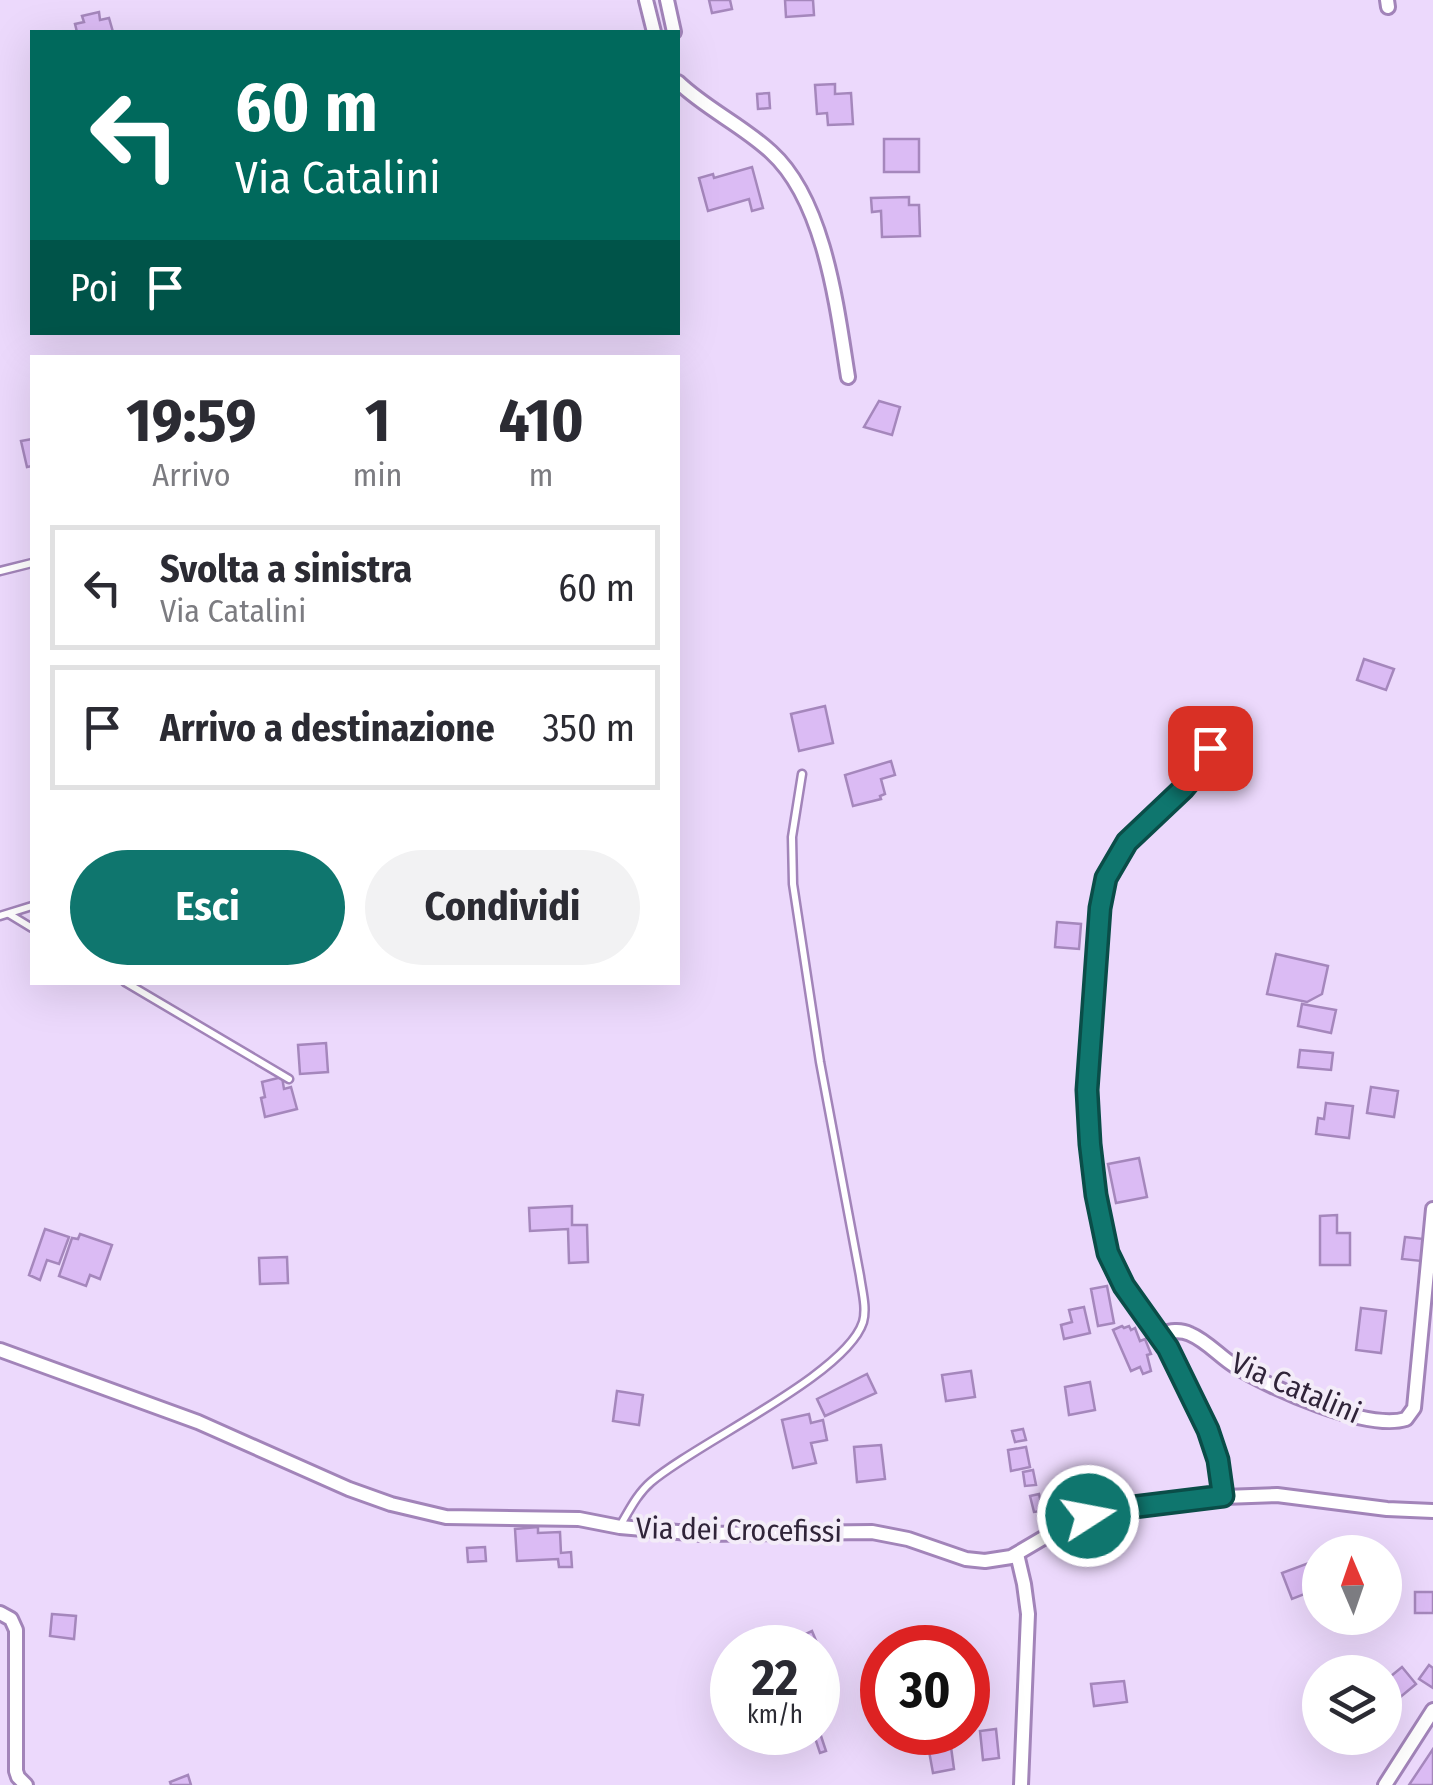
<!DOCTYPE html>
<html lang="it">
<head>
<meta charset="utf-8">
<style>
  :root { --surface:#fff; --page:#f2f2f3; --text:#2b2b33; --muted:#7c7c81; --line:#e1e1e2; --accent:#0f766e }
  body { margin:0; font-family:"Fira Sans Condensed",sans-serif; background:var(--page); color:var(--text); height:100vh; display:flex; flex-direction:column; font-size:38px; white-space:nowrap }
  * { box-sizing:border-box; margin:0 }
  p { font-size:32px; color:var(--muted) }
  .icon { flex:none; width:55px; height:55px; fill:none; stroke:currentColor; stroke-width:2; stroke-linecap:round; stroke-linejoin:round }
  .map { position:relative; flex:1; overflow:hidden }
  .sheet { position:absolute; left:30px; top:355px; width:650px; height:630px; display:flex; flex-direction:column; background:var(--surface); border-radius:0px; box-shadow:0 10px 40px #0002 }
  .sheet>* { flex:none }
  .hud { position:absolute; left:30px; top:30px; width:650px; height:305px; border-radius:0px; box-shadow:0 10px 40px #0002; background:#00695c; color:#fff; overflow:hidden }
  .needle { width:65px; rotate:358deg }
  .fabs { position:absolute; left:1302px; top:1535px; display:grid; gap:20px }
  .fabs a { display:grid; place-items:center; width:100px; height:100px; border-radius:50%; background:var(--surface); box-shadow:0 10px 40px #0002; font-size:50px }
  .speed { position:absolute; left:710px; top:1625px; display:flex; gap:20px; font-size:50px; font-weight:700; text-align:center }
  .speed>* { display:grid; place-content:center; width:130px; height:130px; border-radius:50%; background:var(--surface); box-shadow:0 10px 40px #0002; line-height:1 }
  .speed small { font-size:25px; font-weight:400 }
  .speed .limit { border:15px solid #d22; background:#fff; color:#111 }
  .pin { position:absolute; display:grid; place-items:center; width:85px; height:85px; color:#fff; margin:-42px; border-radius:20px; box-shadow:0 5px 15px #0006 }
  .me { position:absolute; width:110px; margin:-55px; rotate:79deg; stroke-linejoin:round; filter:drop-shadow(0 0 8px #0008) }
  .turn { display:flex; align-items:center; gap:35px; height:210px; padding:0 40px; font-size:45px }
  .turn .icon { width:130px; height:130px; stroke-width:2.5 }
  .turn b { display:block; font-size:70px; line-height:85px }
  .then { display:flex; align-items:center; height:95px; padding:0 40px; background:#0003; gap:20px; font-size:38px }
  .eta { display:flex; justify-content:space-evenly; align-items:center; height:170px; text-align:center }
  .eta b { font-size:60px; font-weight:700; line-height:70px }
  .button { display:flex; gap:20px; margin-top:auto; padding:20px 40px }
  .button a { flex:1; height:115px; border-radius:60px; background:var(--accent); color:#fff; font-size:40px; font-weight:700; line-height:115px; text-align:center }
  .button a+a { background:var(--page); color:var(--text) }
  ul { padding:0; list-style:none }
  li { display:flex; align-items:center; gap:30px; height:125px; margin:0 20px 15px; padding:0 20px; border:5px solid var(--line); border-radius:0px }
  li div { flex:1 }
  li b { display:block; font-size:38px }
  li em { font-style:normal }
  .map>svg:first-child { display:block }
  .building { fill:#dbbbf4; stroke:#a587bc; stroke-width:2.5 }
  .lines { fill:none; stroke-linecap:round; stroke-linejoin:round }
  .lane-casing { stroke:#a284b9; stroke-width:11 }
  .street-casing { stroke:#a284b9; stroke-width:18 }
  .lane { stroke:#fff; stroke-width:6 }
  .street { stroke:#fff; stroke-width:12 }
  .route-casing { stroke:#0a4d48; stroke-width:25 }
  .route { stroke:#0f766e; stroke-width:18 }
  .labels { text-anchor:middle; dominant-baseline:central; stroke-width:8; stroke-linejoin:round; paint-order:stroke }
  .street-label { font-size:30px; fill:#302439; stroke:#f3ecf8 }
</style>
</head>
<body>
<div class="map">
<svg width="1433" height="1785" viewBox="0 0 1433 1785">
  <rect width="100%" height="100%" fill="#ecd9fc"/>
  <!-- building -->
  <g class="building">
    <polygon points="709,0 730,0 732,9 712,13"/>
    <polygon points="785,0 813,0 814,15 786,17"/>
    <polygon points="99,12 100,20 109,18 113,32 77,32 75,24 84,22 82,16"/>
    <polygon points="835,84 835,94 851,93 853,124 828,125 827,113 817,114 815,85"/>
    <polygon points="769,93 770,108 758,109 757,94"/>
    <rect x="884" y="139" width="35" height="33"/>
    <polygon points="752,167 763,208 752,211 749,199 708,211 699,178 713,174 714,178"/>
    <polygon points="909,197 909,205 919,205 920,236 882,237 881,211 872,212 871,198"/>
    <polygon points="879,401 900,407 892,435 864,427"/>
    <polygon points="32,439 32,470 32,466 27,467 21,441"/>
    <polygon points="1364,659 1394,669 1386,690 1357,680"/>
    <polygon points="825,706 833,743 799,751 791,714"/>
    <polygon points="891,761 895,775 881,779 885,794 880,796 881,799 853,806 845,775"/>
    <polygon points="1057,922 1081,924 1079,949 1055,947"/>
    <polygon points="1276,954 1328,966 1322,994 1307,1002 1267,994"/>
    <polygon points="1302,1004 1336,1010 1331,1033 1298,1026"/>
    <polygon points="326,1043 328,1072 300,1074 298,1045"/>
    <polygon points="1300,1050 1333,1053 1331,1070 1298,1067"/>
    <polygon points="282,1077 284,1089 291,1087 297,1109 265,1117 261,1098 265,1097 262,1082"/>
    <polygon points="1371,1087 1398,1091 1394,1117 1367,1113"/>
    <polygon points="1326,1103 1353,1106 1349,1138 1316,1134 1318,1118 1324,1119"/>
    <polygon points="1139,1158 1147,1197 1116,1203 1108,1164"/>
    <polygon points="572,1206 572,1225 587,1225 588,1262 569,1263 568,1229 530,1231 529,1208"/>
    <polygon points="1337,1215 1337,1233 1350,1233 1350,1265 1320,1265 1320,1216"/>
    <polygon points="45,1229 69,1237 59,1264 47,1260 40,1280 29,1275"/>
    <polygon points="80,1234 112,1245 100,1279 90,1275 86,1286 59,1276 72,1238 78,1239"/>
    <polygon points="1405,1237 1424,1239 1421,1261 1402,1259"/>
    <polygon points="287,1257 288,1283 260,1284 259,1258"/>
    <polygon points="1107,1286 1114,1323 1098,1326 1091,1289"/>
    <polygon points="1084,1307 1090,1333 1064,1339 1061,1325 1072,1322 1069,1310"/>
    <polygon points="1361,1308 1386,1311 1381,1353 1356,1350"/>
    <polygon points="1122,1326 1124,1328 1129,1326 1131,1330 1135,1328 1140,1341 1145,1339 1151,1354 1147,1355 1151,1371 1143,1374 1140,1367 1131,1371 1113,1330"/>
    <polygon points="971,1371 975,1397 946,1401 942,1375"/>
    <polygon points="867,1374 876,1393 825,1416 817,1399"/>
    <polygon points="1090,1382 1095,1410 1069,1415 1065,1387"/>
    <polygon points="617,1391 643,1395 639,1425 613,1421"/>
    <polygon points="809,1414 811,1423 823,1420 827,1440 811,1443 816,1463 793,1468 782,1420"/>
    <polygon points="1023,1429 1026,1440 1015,1442 1012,1431"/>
    <polygon points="881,1445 885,1479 857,1482 854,1447"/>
    <polygon points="1026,1447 1030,1467 1011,1471 1008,1450"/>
    <polygon points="1033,1470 1036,1485 1025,1486 1023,1472"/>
    <polygon points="1039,1494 1043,1511 1034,1512 1030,1496"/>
    <polygon points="538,1527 538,1533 560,1532 561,1553 571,1552 572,1567 559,1567 558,1559 517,1561 515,1529"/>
    <polygon points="485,1547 486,1561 468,1562 467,1548"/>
    <polygon points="1314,1561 1320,1576 1320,1588 1292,1599 1282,1573"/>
    <rect x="1415" y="1592" width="18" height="21"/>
    <polygon points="52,1614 76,1616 74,1639 50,1636"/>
    <polygon points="812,1631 827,1667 818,1672 818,1648 804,1648 799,1637"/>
    <polygon points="1429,1665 1433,1668 1433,1688 1419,1679"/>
    <polygon points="1402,1667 1416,1684 1398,1699 1385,1681"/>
    <polygon points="1124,1681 1127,1702 1094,1706 1091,1684"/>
    <polygon points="818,1727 826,1751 820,1753 813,1732 818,1732"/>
    <polygon points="996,1729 999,1758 983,1760 980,1731"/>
    <polygon points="951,1747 954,1769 933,1773 929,1751"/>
    <polygon points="1433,1749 1433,1785 1409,1785"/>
    <polygon points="188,1775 191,1785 171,1785 170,1782"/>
  </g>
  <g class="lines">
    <!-- lane casing -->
    <g class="lane-casing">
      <g id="lane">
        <polyline points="0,571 32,563"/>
        <polyline points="9,914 32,928"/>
        <polyline points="0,916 32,906"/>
        <polyline points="125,982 289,1079"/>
        <path d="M620 1526C629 1511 637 1494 651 1482 696 1443 846 1375 863 1322 867 1308 862 1291 860 1276L820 1062 793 884 792 837 802 774"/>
      </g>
    </g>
    <!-- street casing -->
    <g class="street-casing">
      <g id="street">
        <polyline points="646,0 654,32"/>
        <polyline points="667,0 674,32"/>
        <polyline points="1387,0 1388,7"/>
        <path d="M678 82C706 109 742 125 771 152 825 201 837 308 848 377"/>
        <polyline points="1210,748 1198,771 1183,789 1127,842 1106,877 1100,908 1098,956 1089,1041 1087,1101 1096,1195 1108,1253 1124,1286 1164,1341 1205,1423 1218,1460 1223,1496"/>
        <path d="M1160 1334C1170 1331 1180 1329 1190 1334 1207 1341 1220 1357 1235 1366 1270 1388 1367 1431 1406 1419L1414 1408 1433 1209"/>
        <polyline points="0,1350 198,1422 349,1489 391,1504 446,1517 579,1519 620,1527 701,1534 872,1532 908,1539 966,1559 985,1561 1011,1557 1067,1524 1095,1514 1196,1498 1277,1495 1387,1509 1433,1511"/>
        <polyline points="1017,1554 1024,1584 1028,1614 1021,1785"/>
        <polyline points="0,1613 11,1619 16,1630 16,1771 18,1777 26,1785"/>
        <polyline points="1385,1785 1433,1710"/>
      </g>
    </g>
    <!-- lane -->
    <use href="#lane" class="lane"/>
    <!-- street -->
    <use href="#street" class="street"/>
  </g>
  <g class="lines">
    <!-- route casing -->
    <g class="route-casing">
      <polyline id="route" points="1088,1516 1109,1510 1223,1496 1218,1460 1208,1430 1168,1348 1124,1286 1108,1253 1096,1195 1090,1144 1087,1090 1100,908 1106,878 1127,842 1183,789 1198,771 1210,748"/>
    </g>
    <!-- route -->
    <use href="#route" class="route"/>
  </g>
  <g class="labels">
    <!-- street labels -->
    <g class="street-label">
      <text transform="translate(1296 1388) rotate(23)">Via Catalini</text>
      <text transform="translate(739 1530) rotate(1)">Via dei Crocefissi</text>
    </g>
  </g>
</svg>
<div class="fabs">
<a><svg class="needle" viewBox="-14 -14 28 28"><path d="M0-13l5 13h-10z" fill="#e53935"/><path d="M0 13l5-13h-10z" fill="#7c7c81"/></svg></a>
<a><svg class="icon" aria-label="layers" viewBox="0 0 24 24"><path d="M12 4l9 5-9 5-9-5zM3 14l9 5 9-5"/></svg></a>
</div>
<div class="speed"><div>22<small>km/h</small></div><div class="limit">30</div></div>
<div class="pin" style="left:1210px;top:748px;background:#d93025"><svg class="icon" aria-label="arrive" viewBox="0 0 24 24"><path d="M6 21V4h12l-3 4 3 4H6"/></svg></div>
<svg class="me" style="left:1088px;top:1516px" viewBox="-20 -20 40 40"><circle r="17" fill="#0f766e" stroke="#fff" stroke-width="3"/><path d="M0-11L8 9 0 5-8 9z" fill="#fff"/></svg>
<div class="hud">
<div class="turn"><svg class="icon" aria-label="left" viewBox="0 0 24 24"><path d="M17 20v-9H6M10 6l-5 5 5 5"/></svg><div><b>60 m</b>Via Catalini</div></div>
<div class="then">Poi<svg class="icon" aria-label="arrive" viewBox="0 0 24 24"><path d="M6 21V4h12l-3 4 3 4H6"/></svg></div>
</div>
<section class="sheet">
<div class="eta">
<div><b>19:59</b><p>Arrivo</p></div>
<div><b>1</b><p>min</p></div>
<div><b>410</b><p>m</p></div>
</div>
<ul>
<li><svg class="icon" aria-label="left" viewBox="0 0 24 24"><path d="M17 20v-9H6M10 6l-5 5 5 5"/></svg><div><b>Svolta a sinistra</b><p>Via Catalini</p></div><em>60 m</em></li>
<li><svg class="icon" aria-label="arrive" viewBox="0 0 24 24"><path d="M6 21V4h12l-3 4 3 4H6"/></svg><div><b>Arrivo a destinazione</b></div><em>350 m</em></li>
</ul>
<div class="button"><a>Esci</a><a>Condividi</a></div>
</section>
</div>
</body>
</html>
